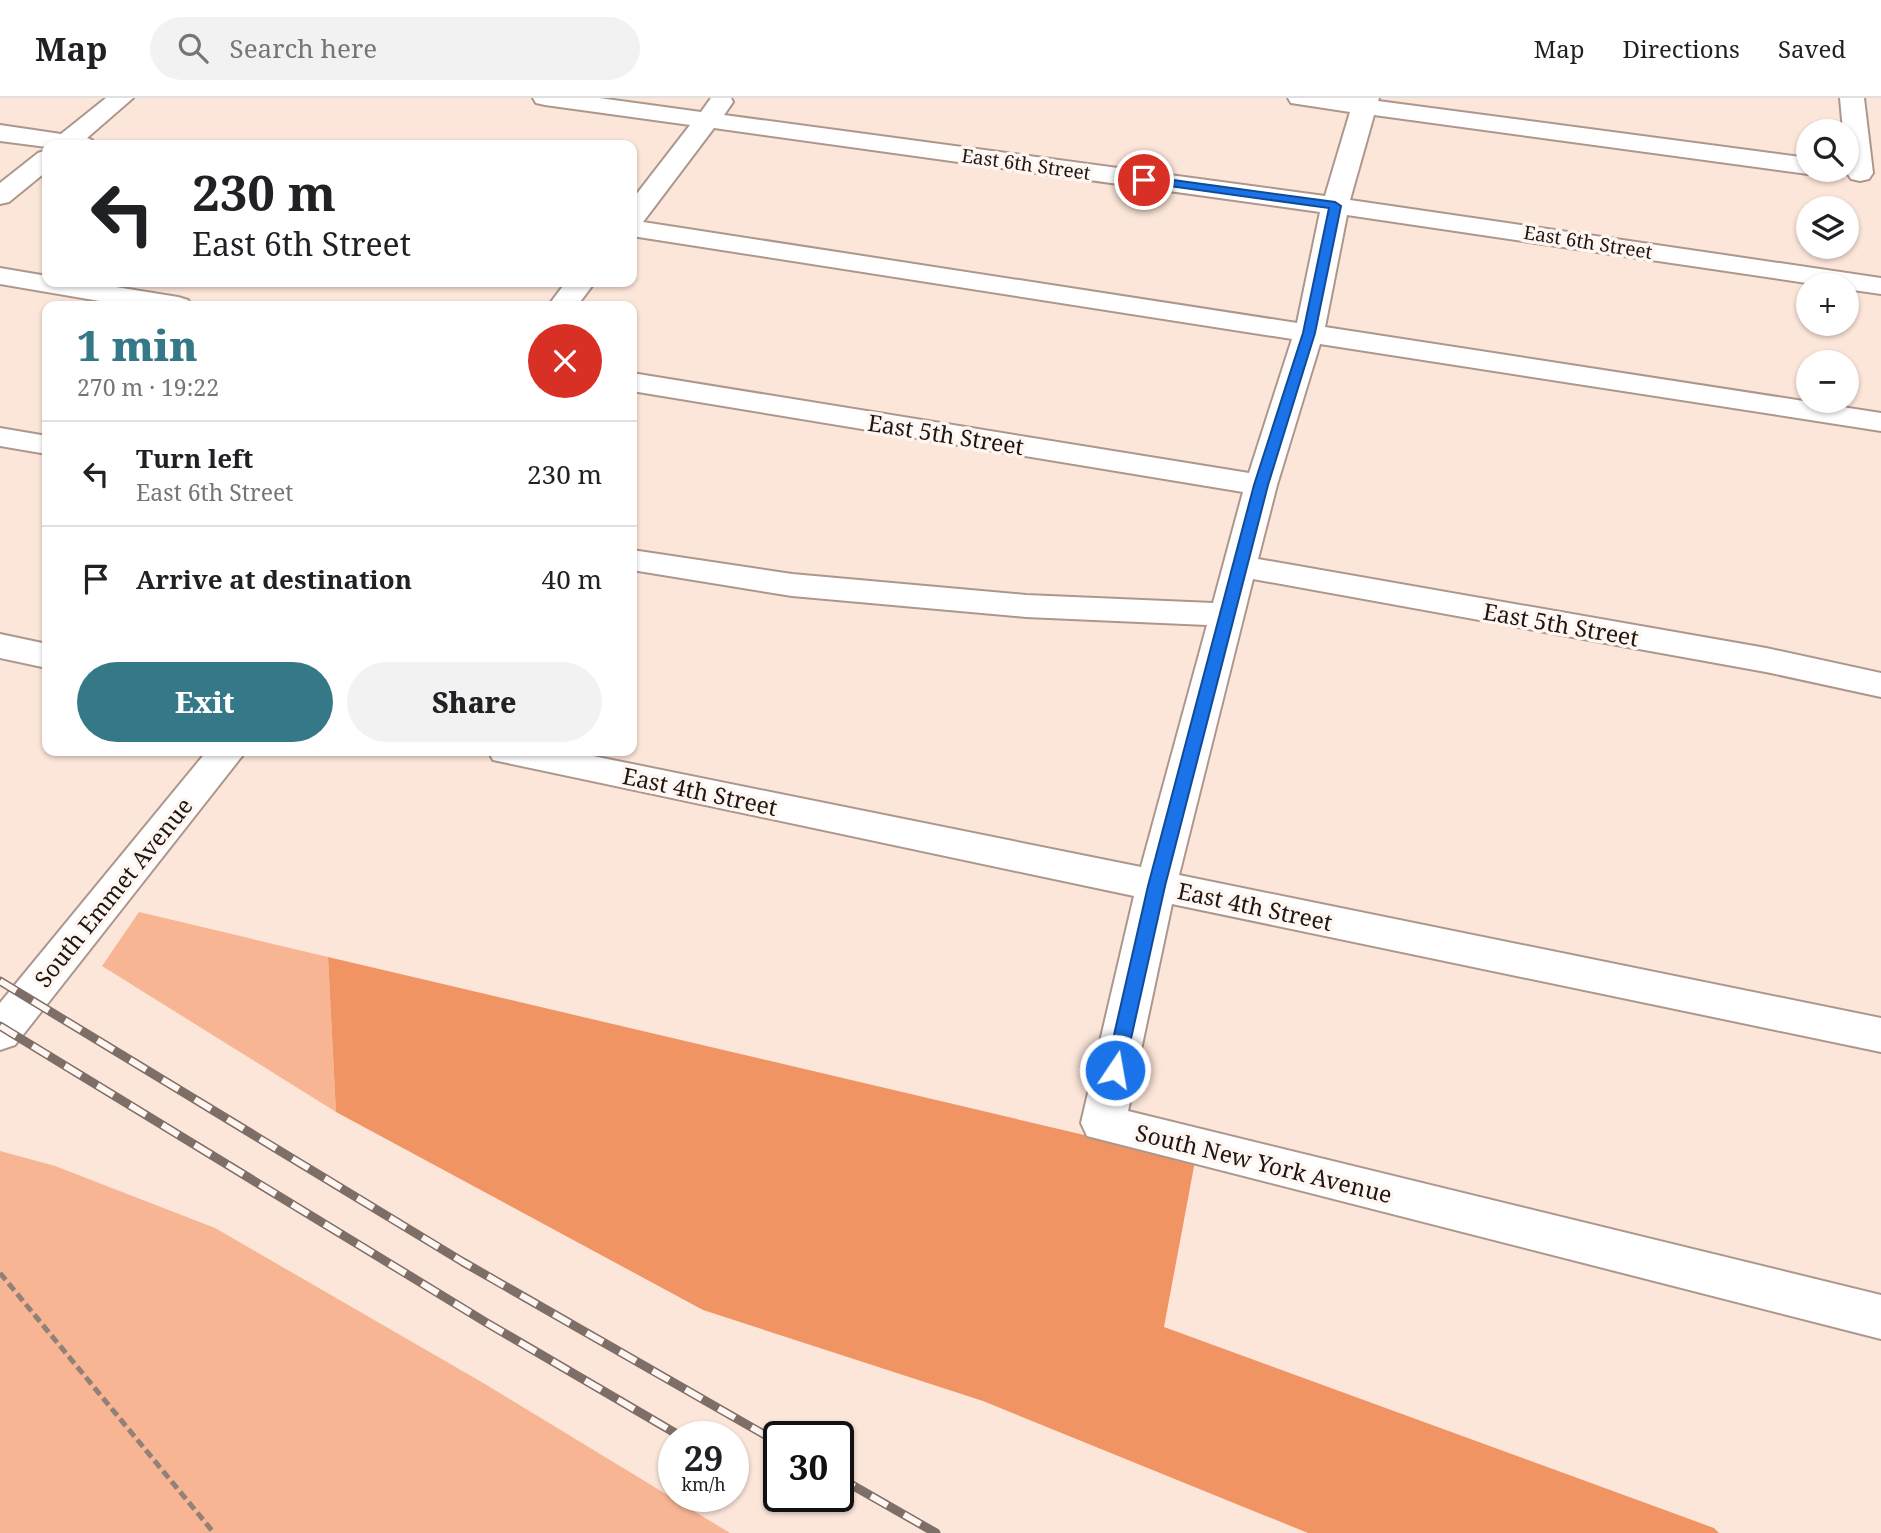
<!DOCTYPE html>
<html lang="en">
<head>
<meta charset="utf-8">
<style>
  :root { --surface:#fff; --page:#f2f2f2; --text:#202124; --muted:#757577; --line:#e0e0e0; --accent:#357988 }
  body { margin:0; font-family:"Noto Serif",serif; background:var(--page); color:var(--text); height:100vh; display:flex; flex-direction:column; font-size:26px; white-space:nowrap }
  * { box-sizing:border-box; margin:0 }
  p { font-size:23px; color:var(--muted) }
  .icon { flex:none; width:38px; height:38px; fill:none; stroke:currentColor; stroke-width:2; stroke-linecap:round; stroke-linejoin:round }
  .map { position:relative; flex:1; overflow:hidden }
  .details { position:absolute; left:42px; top:203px; width:595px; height:455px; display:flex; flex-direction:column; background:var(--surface); border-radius:14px; box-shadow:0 2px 5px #0004 }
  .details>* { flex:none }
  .hud { position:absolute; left:42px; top:42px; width:595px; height:147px; border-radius:14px; box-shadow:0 2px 5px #0004; background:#fff; color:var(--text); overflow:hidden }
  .tools { position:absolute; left:1796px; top:21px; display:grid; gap:14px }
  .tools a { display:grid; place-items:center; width:63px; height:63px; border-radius:50%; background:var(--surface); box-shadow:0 2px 5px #0004; font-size:35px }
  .speed { position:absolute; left:658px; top:1323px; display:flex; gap:14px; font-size:35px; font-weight:700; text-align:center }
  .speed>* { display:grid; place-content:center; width:91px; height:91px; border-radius:50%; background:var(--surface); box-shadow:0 2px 5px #0004; line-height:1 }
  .speed small { font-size:18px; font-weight:400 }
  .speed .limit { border:4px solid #111; border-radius:10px; background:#fff; color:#111 }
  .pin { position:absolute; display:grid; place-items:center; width:60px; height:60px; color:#fff; margin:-30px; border:4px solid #fff; border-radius:50%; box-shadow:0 2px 7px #0007 }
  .me { position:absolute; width:77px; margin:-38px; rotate:12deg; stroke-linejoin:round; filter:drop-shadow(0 0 5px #0008) }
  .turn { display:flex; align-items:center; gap:24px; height:147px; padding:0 35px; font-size:32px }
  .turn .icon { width:91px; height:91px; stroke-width:2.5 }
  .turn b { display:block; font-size:49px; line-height:60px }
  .round { display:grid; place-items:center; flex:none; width:74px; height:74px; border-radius:37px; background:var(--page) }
  .summary { display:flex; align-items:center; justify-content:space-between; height:119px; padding:0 35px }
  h1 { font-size:42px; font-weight:800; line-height:52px; color:var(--accent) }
  .cta { display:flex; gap:14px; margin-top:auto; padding:14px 35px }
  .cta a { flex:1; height:80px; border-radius:42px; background:var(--accent); color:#fff; font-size:28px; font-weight:800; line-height:80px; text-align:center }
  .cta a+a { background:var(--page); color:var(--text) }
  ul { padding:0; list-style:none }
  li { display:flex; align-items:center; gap:21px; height:105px; padding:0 35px; border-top:2px solid var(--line) }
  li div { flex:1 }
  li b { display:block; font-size:26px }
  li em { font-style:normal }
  header { display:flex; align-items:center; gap:42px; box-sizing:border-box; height:98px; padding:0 35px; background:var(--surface); border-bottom:2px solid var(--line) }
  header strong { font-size:33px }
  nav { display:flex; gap:38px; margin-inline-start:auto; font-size:24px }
  .search { width:490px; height:63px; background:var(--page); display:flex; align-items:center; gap:18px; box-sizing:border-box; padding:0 24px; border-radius:38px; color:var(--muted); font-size:26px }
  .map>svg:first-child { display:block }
  .green { fill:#f7b594 }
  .forest { fill:#f19464 }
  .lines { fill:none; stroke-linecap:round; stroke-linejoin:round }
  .minor-casing { stroke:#ad978d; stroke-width:4 }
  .path { stroke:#918179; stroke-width:5; stroke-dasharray:9 4.5; stroke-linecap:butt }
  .minor { fill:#fff; fill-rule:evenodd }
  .rail-casing { stroke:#7d6e67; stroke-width:9 }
  .rail { stroke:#fff5f1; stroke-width:6; stroke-dasharray:19; stroke-linecap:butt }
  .route { fill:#1a73e8; stroke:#114b97; stroke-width:2 }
  .labels { text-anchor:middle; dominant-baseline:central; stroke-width:7; stroke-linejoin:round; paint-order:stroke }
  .far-street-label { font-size:19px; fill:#1e1612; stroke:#fff5f1 }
  .street-label { font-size:23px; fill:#1e1612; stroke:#fff5f1 }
</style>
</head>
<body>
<header>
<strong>Map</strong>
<div class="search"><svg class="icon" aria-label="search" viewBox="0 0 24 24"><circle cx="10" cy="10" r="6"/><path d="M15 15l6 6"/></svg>Search here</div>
<nav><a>Map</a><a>Directions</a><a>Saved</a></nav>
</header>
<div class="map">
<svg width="1881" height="1435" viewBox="0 0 1881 1435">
  <rect width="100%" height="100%" fill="#fce5d9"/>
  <!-- green -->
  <g class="green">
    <polygon points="139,814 328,859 336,1014 102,868"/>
    <polygon points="0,1053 55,1068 215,1130 485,1286 730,1435 0,1435"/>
  </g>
  <!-- forest -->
  <polygon class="forest" points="328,859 1195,1063 1164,1229 1714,1430 1719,1435 1308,1435 983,1303 703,1212 336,1014"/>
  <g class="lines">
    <!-- minor casing -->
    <g class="minor-casing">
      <g id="minor">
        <polygon points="106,0 133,0 87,40 92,42 96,47 47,47 47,49 0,43 0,27 61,36"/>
        <path d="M533 0H599L701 14 711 0H731L733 4 724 17 1325 98 1350 14 1291 5 1288 0H1379L1378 3 1808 60V72H1818L1817 73 1808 76 1374 17 1350 102 1881 180V196L1846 191V187H1820L1347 117 1325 229 1881 315V333L1320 246 1277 387 1258 461 1766 550 1881 575V599L1766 574 1253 481 1179 777 1881 920V954L1172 806 1128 1013 1881 1197V1241L1087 1038 1081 1025 1134 798 493 662 488 653H568L1141 769 1207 527 1026 519 792 498 632 472V452L792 476 1026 497 1213 505 1243 394 632 293V275L1249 375 1292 241 632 138V102L690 27 545 7 536 5ZM714 30 1320 114 1297 225 643 124Z"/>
        <polygon points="1840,0 1864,0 1873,75 1869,81 1860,83 1851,81 1847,75 1846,33 1843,33"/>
        <polygon points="47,52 47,73 9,104 0,106 0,85 38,55"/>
        <polygon points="0,170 47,178 47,184 85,184 178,199 188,202 192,208 129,208 0,186"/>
        <polygon points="566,184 595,184 577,208 548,208"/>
        <polygon points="0,330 47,338 47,356 0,348"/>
        <polygon points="0,536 47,546 47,570 0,560"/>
        <polygon points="207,653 246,653 15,947 0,952 0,905"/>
      </g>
    </g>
    <!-- path -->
    <polyline class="path" points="0,1175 214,1435"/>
    <!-- minor -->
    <use href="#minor" class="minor"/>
    <!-- rail casing -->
    <g class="rail-casing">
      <g id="rail">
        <polyline points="0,883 463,1164 779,1345"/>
        <polyline points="0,928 487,1225 682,1339"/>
        <polyline points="838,1379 936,1435"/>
      </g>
    </g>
    <!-- rail -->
    <use href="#rail" class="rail"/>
  </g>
  <!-- route -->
  <polygon class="route" points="1144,78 1335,104 1341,108 1315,235 1268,387 1165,788 1124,972 1121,977 1115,980 1109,977 1106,972 1148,788 1254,387 1303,235 1329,110 1140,84 1140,79"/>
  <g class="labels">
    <!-- far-street labels -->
    <g class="far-street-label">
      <text transform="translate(1026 66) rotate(8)">East 6th Street</text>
      <text transform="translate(1588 144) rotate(9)">East 6th Street</text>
    </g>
    <!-- street labels -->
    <g class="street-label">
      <text transform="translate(946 336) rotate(9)">East 5th Street</text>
      <text transform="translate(1561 526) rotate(10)">East 5th Street</text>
      <text transform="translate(700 693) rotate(12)">East 4th Street</text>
      <text transform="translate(113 794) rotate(-51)">South Emmet Avenue</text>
      <text transform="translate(1255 808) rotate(12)">East 4th Street</text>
      <text transform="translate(1264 1065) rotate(14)">South New York Avenue</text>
    </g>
  </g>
</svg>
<div class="tools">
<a><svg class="icon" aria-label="search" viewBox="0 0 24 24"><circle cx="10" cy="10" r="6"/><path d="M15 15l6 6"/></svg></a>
<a><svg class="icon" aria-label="layers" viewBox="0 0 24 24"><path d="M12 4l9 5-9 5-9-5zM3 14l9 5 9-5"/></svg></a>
<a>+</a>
<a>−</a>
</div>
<div class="speed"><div>29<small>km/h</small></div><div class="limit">30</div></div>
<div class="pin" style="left:1144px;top:82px;background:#d93025"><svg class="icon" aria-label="arrive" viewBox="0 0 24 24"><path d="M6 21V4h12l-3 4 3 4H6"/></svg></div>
<svg class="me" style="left:1115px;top:972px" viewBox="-20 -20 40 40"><circle r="17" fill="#1a73e8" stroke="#fff" stroke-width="3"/><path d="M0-11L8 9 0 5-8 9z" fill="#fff"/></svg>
<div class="hud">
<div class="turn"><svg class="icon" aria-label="left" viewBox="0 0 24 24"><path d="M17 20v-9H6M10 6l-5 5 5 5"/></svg><div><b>230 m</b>East 6th Street</div></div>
</div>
<section class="details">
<div class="summary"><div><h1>1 min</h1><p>270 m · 19:22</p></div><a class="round" style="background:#d93025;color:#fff"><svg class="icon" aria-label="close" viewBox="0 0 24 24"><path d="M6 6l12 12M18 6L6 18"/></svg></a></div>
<ul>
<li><svg class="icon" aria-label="left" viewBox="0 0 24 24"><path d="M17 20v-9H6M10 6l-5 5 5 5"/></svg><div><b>Turn left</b><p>East 6th Street</p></div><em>230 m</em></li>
<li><svg class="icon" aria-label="arrive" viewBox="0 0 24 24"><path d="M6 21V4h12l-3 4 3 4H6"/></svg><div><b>Arrive at destination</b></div><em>40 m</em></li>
</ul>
<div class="cta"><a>Exit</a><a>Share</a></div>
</section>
</div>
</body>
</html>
